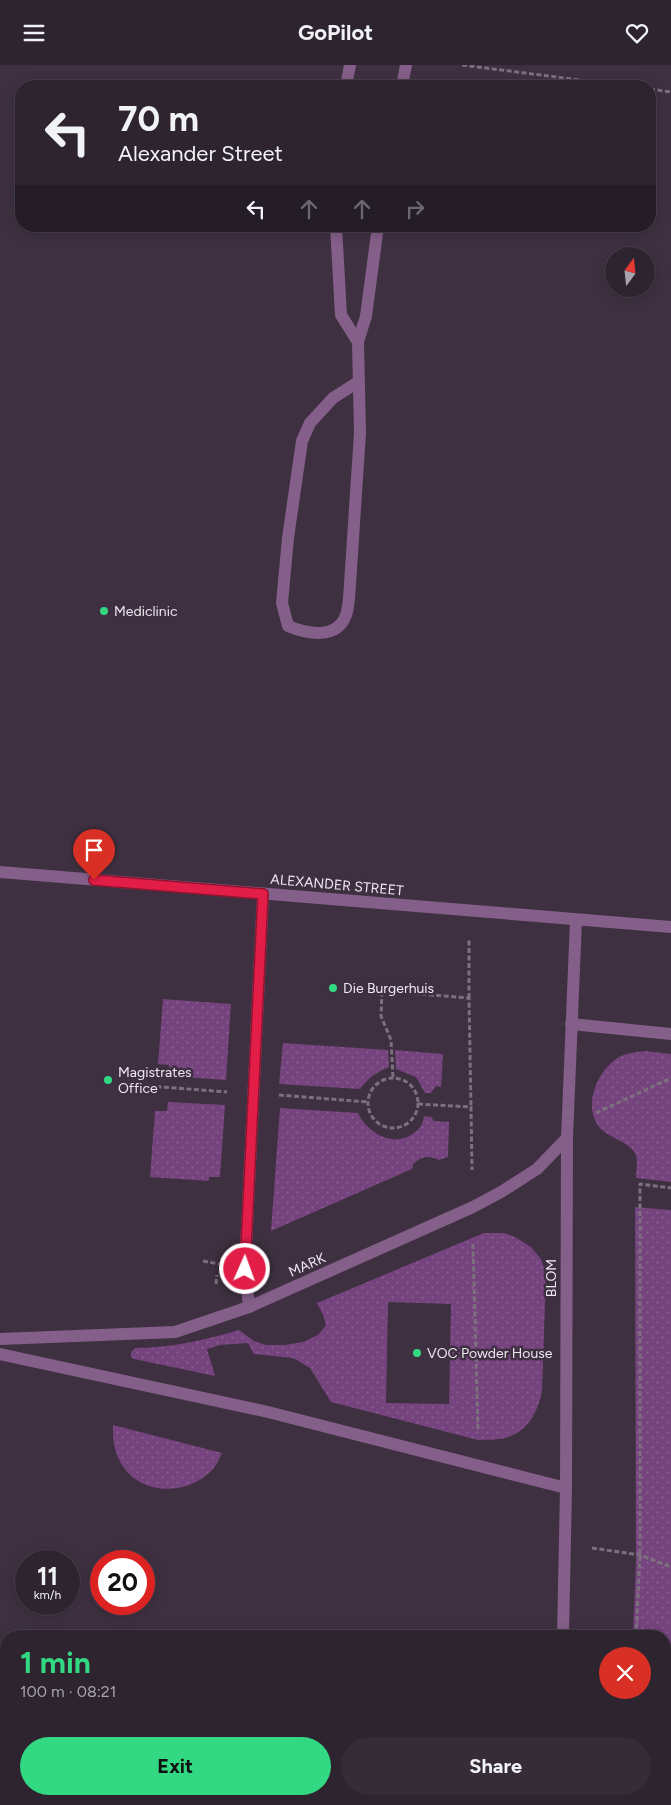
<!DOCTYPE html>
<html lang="en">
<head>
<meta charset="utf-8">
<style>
  :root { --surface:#2e2430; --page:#362c38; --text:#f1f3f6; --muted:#a7a4ab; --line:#49414c; --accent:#32d882 }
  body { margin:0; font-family:Figtree,sans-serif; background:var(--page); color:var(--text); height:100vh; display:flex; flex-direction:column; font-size:19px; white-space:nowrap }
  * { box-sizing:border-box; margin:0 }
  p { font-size:16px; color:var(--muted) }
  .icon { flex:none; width:28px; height:28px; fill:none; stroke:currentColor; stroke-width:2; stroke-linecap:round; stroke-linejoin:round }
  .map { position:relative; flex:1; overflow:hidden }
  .sheet { position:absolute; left:0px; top:1565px; width:671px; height:175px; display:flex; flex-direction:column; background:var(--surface); border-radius:20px 20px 0 0; box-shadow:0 2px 12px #0003,0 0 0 1px var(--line) }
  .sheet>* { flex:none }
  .guide { position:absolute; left:15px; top:15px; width:641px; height:152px; border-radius:20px; box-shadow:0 2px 12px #0003,0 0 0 1px var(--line); background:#2e2430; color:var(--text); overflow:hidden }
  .needle { width:32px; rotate:15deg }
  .tools { position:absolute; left:605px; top:182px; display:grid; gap:10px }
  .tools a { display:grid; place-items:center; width:50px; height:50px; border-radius:50%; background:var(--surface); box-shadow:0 2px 12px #0003,0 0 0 1px var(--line); font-size:25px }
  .speed { position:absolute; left:15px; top:1485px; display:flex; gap:10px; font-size:25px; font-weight:700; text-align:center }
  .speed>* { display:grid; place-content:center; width:65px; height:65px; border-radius:50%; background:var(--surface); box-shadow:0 2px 12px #0003,0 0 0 1px var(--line); line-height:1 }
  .speed small { font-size:12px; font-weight:400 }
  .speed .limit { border:8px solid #d22; background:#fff; color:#111 }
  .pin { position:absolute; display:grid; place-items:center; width:42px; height:42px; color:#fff; margin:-51px -21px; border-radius:50% 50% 50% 0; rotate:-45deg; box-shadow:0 0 5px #0007 }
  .pin .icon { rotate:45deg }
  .me { position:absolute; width:55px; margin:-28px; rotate:2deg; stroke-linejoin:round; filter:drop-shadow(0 0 4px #0008) }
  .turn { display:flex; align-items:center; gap:18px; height:105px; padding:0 20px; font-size:22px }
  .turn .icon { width:65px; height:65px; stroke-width:2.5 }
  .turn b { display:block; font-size:35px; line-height:42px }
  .lanes { display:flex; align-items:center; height:48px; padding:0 20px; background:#0003; justify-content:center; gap:25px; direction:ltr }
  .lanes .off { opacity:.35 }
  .round { display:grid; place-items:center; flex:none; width:52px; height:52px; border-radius:26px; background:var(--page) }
  .summary { display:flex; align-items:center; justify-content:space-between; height:85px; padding:0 20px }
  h1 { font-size:30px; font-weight:700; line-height:38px; color:var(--accent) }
  .action { display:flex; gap:10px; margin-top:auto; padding:10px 20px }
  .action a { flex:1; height:58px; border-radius:30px; background:var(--accent); color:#111; font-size:20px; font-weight:700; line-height:58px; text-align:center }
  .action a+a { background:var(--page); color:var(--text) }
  header { display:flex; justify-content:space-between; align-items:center; height:65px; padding:0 20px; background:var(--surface); font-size:22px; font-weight:700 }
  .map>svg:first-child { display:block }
  .grass { fill:url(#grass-dots); fill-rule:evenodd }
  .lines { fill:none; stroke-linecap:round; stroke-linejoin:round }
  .path { stroke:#7c707e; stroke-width:3; stroke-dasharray:5 2.5; stroke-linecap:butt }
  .minor { stroke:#845f89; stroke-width:12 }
  .route-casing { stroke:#92132f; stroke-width:12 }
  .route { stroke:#e11d48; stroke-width:9 }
  .poi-dot { fill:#32d882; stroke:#3e3040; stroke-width:2 }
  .labels { text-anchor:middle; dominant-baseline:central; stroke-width:5; stroke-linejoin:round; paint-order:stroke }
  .poi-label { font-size:14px; fill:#efe7f1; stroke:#3e3040; text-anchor:start }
  .street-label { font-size:14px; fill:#efe7f1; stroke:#3e3040 }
</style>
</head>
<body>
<header><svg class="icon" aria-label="menu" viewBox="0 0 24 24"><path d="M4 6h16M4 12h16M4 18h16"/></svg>GoPilot<svg class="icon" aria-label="heart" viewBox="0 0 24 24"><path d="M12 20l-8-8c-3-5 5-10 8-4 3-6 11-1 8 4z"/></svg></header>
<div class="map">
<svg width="671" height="1740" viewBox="0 0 671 1740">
  <defs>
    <pattern id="grass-dots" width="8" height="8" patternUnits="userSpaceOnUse" patternTransform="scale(1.25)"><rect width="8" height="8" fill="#75437d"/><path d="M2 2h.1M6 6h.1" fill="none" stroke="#895e90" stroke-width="1.8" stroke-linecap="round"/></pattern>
  </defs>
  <rect width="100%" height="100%" fill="#3e3040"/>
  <!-- grass -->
  <g class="grass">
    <polygon points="163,934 231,939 226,1015 169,1011 169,1000 158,999"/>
    <path d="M283 978 388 985 389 1002C377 1007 368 1013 360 1024L279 1019Z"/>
    <polygon points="395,985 443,989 441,1022 436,1021 431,1028 425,1028 416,1012 396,1004"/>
    <path d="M645 986 671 989V1117L636 1113C636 1106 638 1096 636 1090 629 1075 605 1073 597 1059 584 1037 598 1005 619 992 627 988 637 987 645 986Z"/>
    <polygon points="168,1037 225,1040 220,1112 209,1112 209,1116 150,1112 155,1046 167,1046"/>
    <path d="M280 1043 358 1048C367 1067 391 1082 411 1070 419 1065 423 1060 424 1051L431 1052 434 1056 449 1057 448 1092 439 1095C428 1090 422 1091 413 1099L412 1104 271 1166Z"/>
    <polygon points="635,1142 671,1145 671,1740 630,1740 630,1734 665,1734 665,1571 633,1571 636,1497"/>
    <path d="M484 1168H504L515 1172 531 1182 541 1194 546 1209 542 1326C539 1343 530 1363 513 1370 503 1375 490 1375 478 1375L331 1337 310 1303 293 1293 254 1289 248 1278 220 1280 207 1284 215 1311 134 1294 131 1292V1287L135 1283C171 1283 205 1275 239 1265L254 1276 266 1280H285L303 1277 318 1270 326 1260 323 1250 317 1238ZM388 1237 451 1239 449 1339 386 1338Z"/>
    <path d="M113 1360 222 1388C219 1394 216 1402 210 1407 180 1435 129 1428 116 1387 113 1378 113 1370 113 1360Z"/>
  </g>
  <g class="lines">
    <!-- path -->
    <g class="path">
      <polyline points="462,0 627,21"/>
      <polyline points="650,24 671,27"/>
      <polyline points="469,933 469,875"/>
      <polyline points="393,1012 391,975 381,951 382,926 469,933 471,1042"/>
      <circle cx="393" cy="1038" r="25"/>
      <polyline points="149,1021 227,1027"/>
      <polyline points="279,1030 368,1037"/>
      <polyline points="418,1039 471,1042 472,1105"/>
      <polyline points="596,1048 671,1013"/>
      <polyline points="473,1179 478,1366"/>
      <polyline points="203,1196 219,1199"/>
      <polyline points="216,1219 217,1210"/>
      <polyline points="592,1483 640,1490 671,1502"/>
      <polyline points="636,1571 640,1490 640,1119 671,1123"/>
      <polyline points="665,1618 671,1624"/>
    </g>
    <!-- minor -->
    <g class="minor">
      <polyline points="346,21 350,0"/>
      <polyline points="402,21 406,0"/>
      <polyline points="336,161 341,250 358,277"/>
      <path d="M358 317 333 333 321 346 310 358 302 376 288 473 282 538 288 561C307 569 337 575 346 550 348 545 348 539 349 534L360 368 358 277 366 251 378 161"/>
      <polyline points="0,807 671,862"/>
      <polyline points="571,959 671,969"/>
      <polyline points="249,1242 245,1204 263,829"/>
      <polyline points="0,1274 175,1267 249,1242 473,1142 501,1127 537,1104 567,1073"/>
      <polyline points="0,1289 268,1347 566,1423"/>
      <polyline points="563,1571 566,1423 567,1073 576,855"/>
      <polyline points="562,1740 562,1734"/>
    </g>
  </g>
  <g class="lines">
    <!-- route casing -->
    <g class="route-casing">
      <polyline id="route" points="94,815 263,829 245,1204"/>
    </g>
    <!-- route -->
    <use href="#route" class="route"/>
  </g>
  <!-- markers -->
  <g class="poi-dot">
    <circle cx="104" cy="546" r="5"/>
    <circle cx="333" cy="923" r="5"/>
    <circle cx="108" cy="1015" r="5"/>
    <circle cx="417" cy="1288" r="5"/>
  </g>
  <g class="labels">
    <!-- poi labels -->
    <g class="poi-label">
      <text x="114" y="546">Mediclinic</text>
      <text x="343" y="923">Die Burgerhuis</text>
      <text x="118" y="1007">Magistrates<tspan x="118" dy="16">Office</tspan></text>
      <text x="427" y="1288">VOC Powder House</text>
    </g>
    <!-- street labels -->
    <g class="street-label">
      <text transform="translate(337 820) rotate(5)">ALEXANDER STREET</text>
      <text transform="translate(307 1200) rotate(-24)">MARK</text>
      <text transform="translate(551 1213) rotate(-90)">BLOM</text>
    </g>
  </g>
</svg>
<div class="tools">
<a><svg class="needle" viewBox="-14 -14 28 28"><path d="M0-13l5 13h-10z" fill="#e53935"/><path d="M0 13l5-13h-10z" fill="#a7a4ab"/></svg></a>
</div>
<div class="speed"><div>11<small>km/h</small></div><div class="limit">20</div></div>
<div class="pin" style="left:94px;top:815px;background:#d93025"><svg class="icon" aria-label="arrive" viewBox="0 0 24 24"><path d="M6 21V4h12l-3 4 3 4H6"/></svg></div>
<svg class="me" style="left:245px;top:1204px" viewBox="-20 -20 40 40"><circle r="17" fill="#e11d48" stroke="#fff" stroke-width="3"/><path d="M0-11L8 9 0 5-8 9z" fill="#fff"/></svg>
<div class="guide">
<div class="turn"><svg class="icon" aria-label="left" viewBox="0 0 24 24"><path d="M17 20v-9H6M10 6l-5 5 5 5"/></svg><div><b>70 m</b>Alexander Street</div></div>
<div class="lanes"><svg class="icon" aria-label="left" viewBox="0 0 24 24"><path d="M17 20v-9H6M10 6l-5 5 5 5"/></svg><svg class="icon off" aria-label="ahead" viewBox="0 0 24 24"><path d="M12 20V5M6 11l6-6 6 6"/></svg><svg class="icon off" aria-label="ahead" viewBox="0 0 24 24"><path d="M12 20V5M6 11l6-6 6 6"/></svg><svg class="icon off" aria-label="right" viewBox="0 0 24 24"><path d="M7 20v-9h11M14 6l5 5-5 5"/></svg></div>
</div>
<section class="sheet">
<div class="summary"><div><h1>1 min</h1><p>100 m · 08:21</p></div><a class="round" style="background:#d93025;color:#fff"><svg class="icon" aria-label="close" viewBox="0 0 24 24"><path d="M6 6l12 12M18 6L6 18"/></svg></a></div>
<div class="action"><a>Exit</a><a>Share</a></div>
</section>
</div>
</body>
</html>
